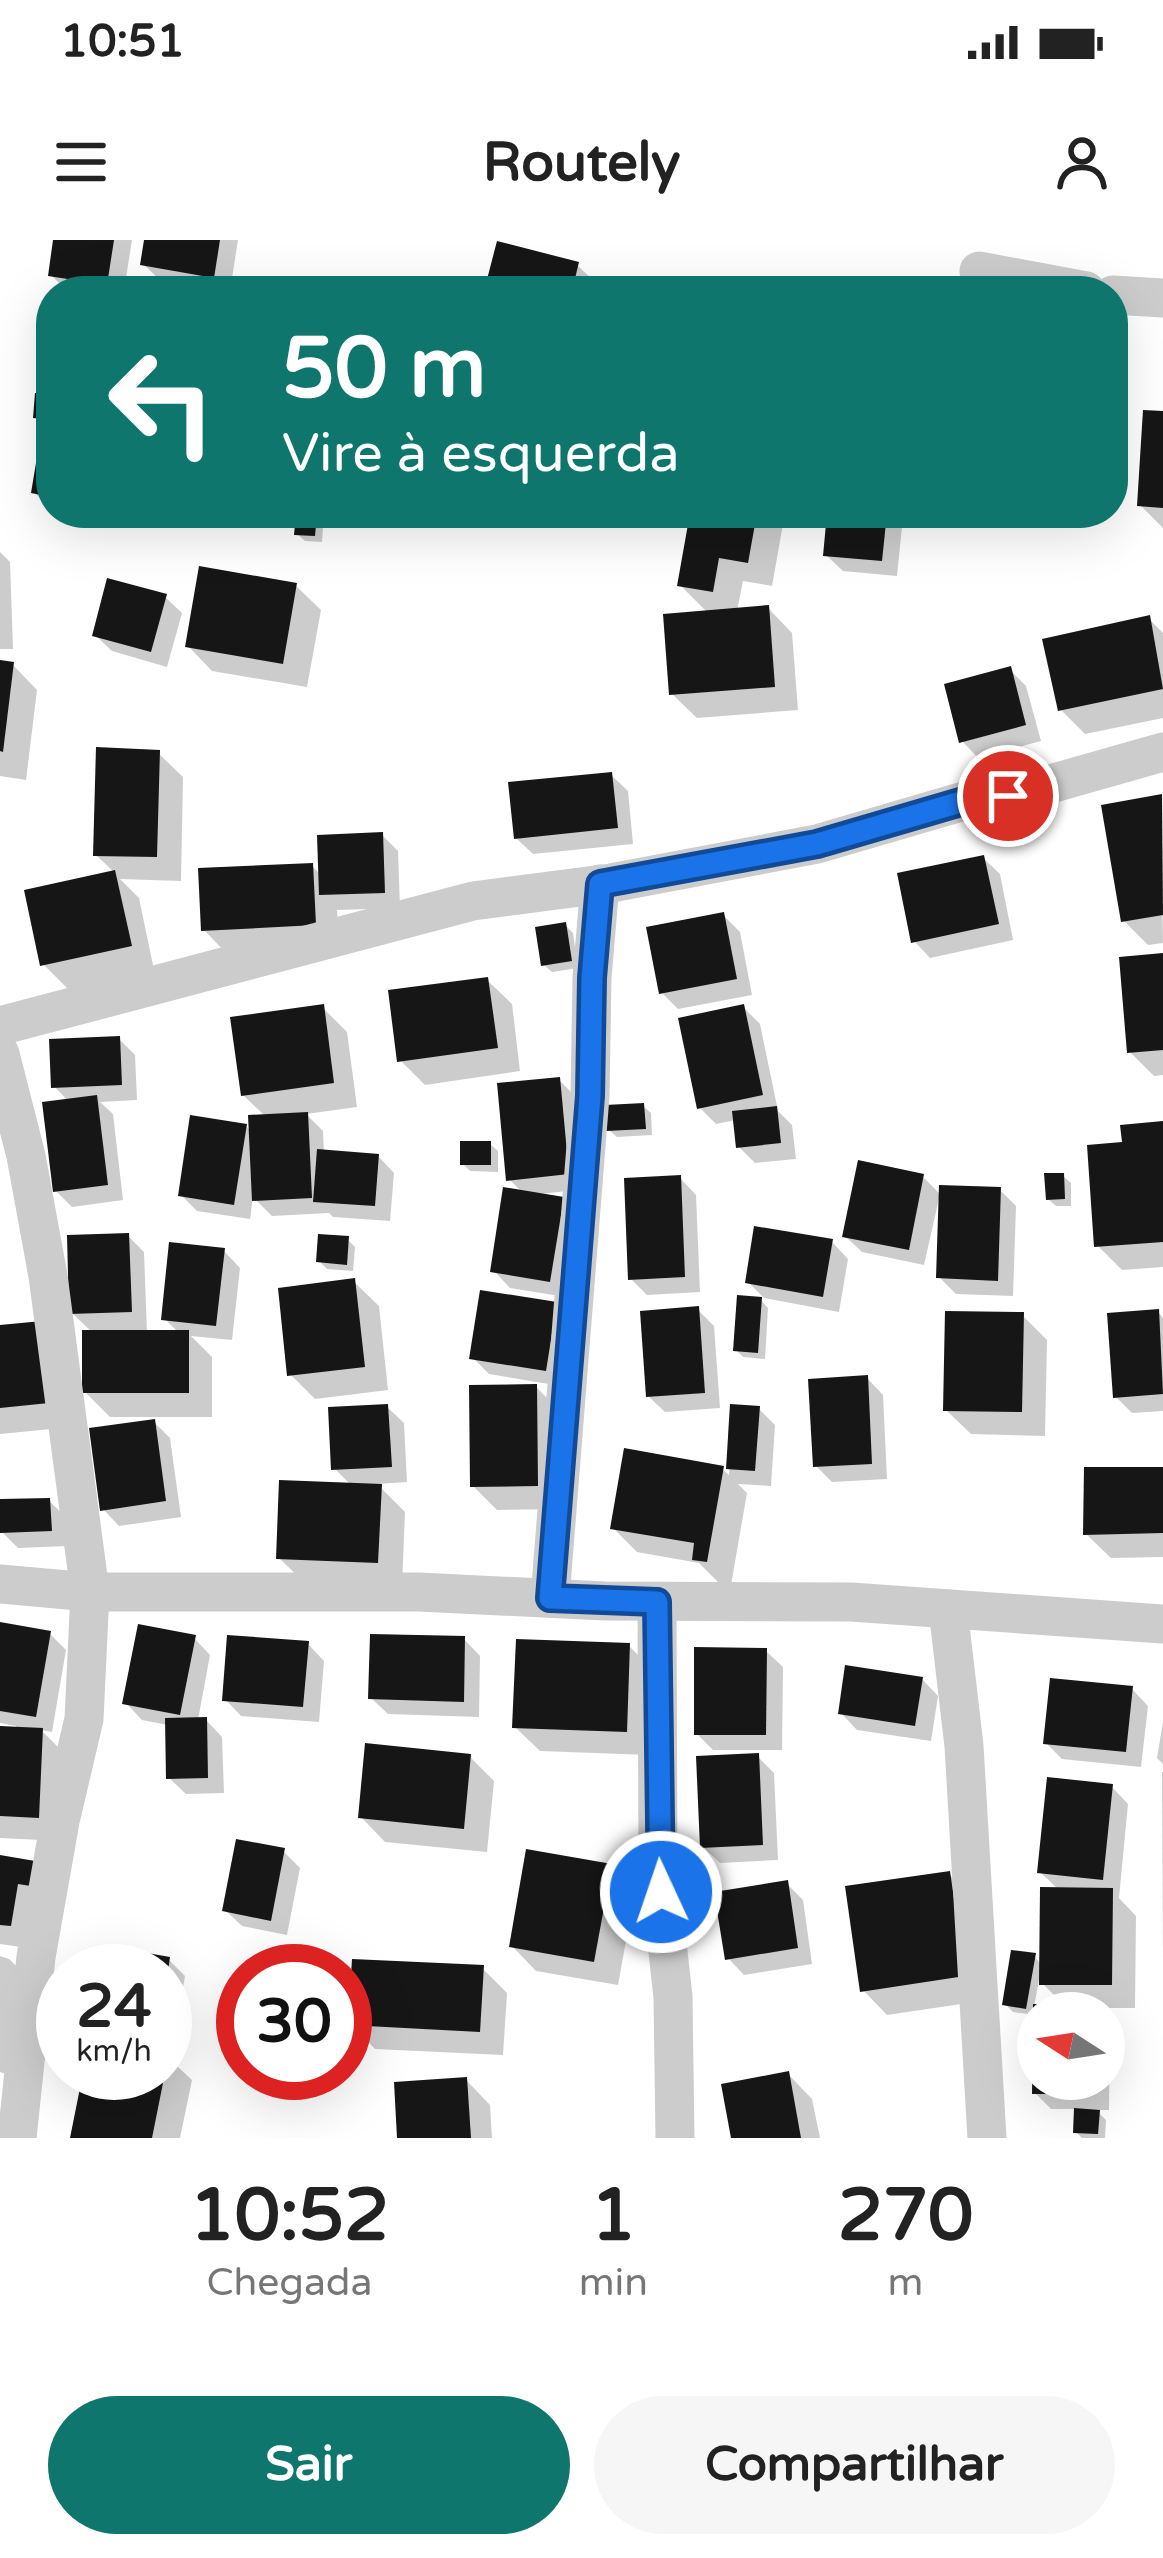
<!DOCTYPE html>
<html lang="pt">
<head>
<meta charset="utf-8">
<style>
  :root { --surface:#fff; --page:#f6f6f6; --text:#222; --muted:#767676; --accent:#0f766e }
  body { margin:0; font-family:"Varela Round",sans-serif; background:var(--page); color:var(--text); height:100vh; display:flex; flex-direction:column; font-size:45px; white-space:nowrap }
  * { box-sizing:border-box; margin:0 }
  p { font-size:39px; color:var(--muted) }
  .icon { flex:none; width:66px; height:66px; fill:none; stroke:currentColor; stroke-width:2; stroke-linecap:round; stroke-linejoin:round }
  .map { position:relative; height:1898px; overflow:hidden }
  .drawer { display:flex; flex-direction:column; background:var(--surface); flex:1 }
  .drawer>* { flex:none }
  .banner { position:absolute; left:36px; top:36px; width:1092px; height:252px; border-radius:48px; box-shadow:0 12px 48px #0002; background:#0f766e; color:#fff; overflow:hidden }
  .needle { width:78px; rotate:282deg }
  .buttons { position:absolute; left:1017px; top:1752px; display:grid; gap:24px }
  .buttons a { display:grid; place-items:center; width:108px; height:108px; border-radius:50%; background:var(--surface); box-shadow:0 12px 48px #0002; font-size:60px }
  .speed { position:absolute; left:36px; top:1704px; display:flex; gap:24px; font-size:60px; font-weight:700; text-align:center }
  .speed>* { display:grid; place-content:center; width:156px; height:156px; border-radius:50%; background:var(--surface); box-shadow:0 12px 48px #0002; line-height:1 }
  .speed small { font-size:30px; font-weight:400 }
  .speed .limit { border:18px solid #d22; background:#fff; color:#111 }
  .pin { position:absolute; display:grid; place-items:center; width:102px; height:102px; color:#fff; margin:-51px; border:6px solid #fff; border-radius:50%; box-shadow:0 3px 12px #0007 }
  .me { position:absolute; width:132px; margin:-66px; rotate:357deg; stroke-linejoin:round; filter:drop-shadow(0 0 9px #0008) }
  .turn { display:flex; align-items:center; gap:42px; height:252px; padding:0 48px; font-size:54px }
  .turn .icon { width:156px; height:156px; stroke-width:2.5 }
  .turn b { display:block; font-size:84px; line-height:102px }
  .eta { display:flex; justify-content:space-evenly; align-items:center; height:204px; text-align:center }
  .eta b { font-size:72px; font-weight:700; line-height:84px }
  .cta { display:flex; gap:24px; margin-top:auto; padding:24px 48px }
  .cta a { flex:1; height:138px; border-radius:72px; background:var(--accent); color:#fff; font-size:48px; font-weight:700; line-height:138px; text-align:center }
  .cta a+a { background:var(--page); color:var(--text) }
  .status { display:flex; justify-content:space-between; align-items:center; height:84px; padding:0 60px; background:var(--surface); direction:ltr }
  .status svg { height:33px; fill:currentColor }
  header { display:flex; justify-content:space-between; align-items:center; height:156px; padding:0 48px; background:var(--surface); font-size:54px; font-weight:700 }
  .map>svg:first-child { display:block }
  .shadow { fill:#0003; fill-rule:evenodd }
  .building { fill:#161616 }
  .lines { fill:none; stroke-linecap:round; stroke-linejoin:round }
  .street { stroke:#ccc; stroke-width:39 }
  .route-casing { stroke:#114b97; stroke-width:30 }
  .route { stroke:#1a73e8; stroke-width:21 }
</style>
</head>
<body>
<div class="status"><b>10:51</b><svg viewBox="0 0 49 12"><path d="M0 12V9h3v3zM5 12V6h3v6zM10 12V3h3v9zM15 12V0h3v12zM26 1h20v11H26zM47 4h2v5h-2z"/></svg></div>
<header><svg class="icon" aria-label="menu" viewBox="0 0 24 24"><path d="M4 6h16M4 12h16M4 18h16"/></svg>Routely<svg class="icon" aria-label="person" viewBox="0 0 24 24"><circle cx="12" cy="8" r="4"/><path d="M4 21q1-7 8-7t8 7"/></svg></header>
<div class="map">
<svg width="1163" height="1898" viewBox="0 0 1163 1898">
  <rect width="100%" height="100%" fill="#fff"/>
  <!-- shadow -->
  <g class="shadow">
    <polygon points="56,0 132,0 124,51 67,51 51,35"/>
    <polygon points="148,0 238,0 230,51 160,40 143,24"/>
    <polygon points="577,25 594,41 591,51 487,51"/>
    <polygon points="51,157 51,269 34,252 45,187 36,177"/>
    <polygon points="1163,174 1163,288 1140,265"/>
    <polygon points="76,273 113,273 112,279"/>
    <polygon points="299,273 324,273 322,302 305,301 297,294"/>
    <polygon points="693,273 785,273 772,346 743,341 737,371 768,368 792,393 798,470 697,478 672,454 709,374 680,345"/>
    <polygon points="830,273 899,273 903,277 897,336 843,331 826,315"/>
    <polygon points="978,273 1050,273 1051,277 987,282"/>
    <polygon points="0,312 10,322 13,409 0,409"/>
    <polygon points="296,346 321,370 307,447 212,431 188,406"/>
    <polygon points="165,357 182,373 167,427 112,411 95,395"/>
    <polygon points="1149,379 1163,393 1163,478 1085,494 1061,470"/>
    <polygon points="0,424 13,425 37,450 26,540 0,536"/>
    <polygon points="1010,430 1026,446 1041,501 978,518 962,501"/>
    <polygon points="158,513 183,537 181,641 120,639 139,658 154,730 68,749 43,724 115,633 96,615"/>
    <polygon points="611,535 628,551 633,604 533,614 516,598"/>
    <polygon points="1161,557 1163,703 1148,705 1124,681"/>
    <polygon points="382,595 398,611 400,668 337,670 339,708 228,715 204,690 312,626 322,636"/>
    <polygon points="983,618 1000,634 1013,700 930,718 914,701"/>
    <polygon points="723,675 740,692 752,755 678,769 662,753"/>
    <polygon points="565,685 573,693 578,728 552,732 544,725"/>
    <polygon points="1163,716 1163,835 1154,836 1129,811"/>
    <polygon points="487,740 512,764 520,831 425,845 400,820"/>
    <polygon points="323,768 347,792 357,867 306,874 323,891 324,913 378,916 394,933 390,981 333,977 329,973 272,976 253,957 250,979 197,971 181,955 246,886 252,893 266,877 243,855"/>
    <polygon points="744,768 760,784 778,871 792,885 796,919 755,923 739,907 736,880 716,884 700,868"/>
    <polygon points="119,799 135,815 137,860 100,862 113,874 123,960 72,967 56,951 69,862 54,846"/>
    <polygon points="559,840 575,856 584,949 541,954 562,959 566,1057 510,1048 494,1031 523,953 509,939"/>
    <polygon points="643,866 651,873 652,895 617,897 609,890"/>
    <polygon points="1163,884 1163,1027 1122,1030 1097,1005 1125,905"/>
    <polygon points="490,904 498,911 498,932 470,931 463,924"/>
    <polygon points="922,936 940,954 924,1025 862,1012 845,996"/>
    <polygon points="1063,936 1071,943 1071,966 1056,966 1048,959"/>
    <polygon points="680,938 696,955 700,1052 647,1055 631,1039"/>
    <polygon points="1000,950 1016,966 1013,1056 956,1054 939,1037"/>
    <polygon points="128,996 144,1012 147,1093 179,1093 164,1078 224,1011 240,1028 232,1100 191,1096 212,1117 212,1177 110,1177 85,1152 93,1093 72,1073"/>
    <polygon points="347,999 355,1007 353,1031 327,1029 319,1021"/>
    <polygon points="832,1002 848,1019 839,1072 764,1058 748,1042"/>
    <polygon points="354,1042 379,1066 388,1150 315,1159 290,1134"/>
    <polygon points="761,1060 768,1068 765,1119 743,1117 736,1110"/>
    <polygon points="556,1064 561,1146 489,1134 473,1118"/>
    <polygon points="698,1070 714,1086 720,1168 665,1172 648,1156"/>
    <polygon points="1158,1072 1163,1078 1163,1171 1132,1173 1116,1157"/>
    <polygon points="1022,1075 1047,1100 1045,1196 971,1194 946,1170"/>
    <polygon points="0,1088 72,1187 0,1194"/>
    <polygon points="867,1138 883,1155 887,1239 832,1242 816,1226"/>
    <polygon points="536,1147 560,1171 562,1269 497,1270 473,1246"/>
    <polygon points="387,1167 404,1183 407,1242 377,1244 405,1272 402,1346 304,1342 279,1318 352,1246 334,1228"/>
    <polygon points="733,1167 758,1168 775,1185 771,1246 738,1244 747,1253 731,1345 719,1343 699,1323 637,1312 613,1288 722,1229 729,1235"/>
    <polygon points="154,1182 170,1198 181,1277 119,1286 103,1269"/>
    <polygon points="1163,1230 1163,1317 1111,1318 1086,1294"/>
    <polygon points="49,1261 66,1277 67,1306 18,1308 1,1291"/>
    <polygon points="0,1385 50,1394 66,1410 52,1492 41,1490 66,1515 62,1601 0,1598 0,1489 16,1490 16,1486 0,1483"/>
    <polygon points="194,1398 210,1415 198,1480 206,1480 222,1497 224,1553 186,1554 169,1538 168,1485 142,1480 126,1463"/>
    <polygon points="464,1399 480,1416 479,1477 388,1474 371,1458"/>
    <polygon points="308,1404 324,1421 319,1482 241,1476 225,1459"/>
    <polygon points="629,1406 653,1430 650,1515 540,1511 515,1487"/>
    <polygon points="766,1411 783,1427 782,1510 713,1510 697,1494"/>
    <polygon points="922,1439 938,1456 931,1501 857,1490 841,1473"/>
    <polygon points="1132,1449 1148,1466 1141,1527 1062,1519 1046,1503"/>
    <polygon points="1163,1482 1163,1524 1157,1518"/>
    <polygon points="757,1516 774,1533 778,1620 720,1623 703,1607"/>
    <polygon points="470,1517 494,1541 487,1612 385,1602 361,1577"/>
    <polygon points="1162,1532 1163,1532 1163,1723"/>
    <path d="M1112 1547 1128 1564 1119 1658 1136 1676 1135 1768H1093L1098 1773H1038V1839H1104V1779L1110 1785 1109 1870H1096L1106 1880 1105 1898H1082L1076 1892 1077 1869H1051L1035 1853 1036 1775 1013 1772 1005 1764 1034 1716 1042 1725 1059 1650 1040 1632ZM1039 1740 1067 1768 1034 1767Z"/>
    <polygon points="283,1611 300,1628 287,1695 242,1686 225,1670"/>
    <polygon points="0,1618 40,1625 35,1709 0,1704"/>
    <polygon points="611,1627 635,1651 618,1745 536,1731 512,1706"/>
    <polygon points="949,1634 973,1659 988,1760 887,1775 863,1750"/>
    <polygon points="787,1644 803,1660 812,1724 744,1735 728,1718"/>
    <polygon points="0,1716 9,1719 34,1743 6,1834 0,1832"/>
    <polygon points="169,1720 185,1736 174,1800 165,1799 165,1731 106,1731"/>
    <polygon points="482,1728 507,1753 503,1815 375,1809 351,1784"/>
    <polygon points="165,1815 192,1840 180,1898 73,1898 86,1833 165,1833"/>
    <polygon points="788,1834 812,1859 820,1898 734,1898"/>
    <polygon points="466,1840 490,1865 492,1898 400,1898"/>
  </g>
  <!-- building -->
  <g class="building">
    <polygon points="53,0 114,0 107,45 48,36"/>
    <polygon points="144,0 220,0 214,38 140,25"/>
    <polygon points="497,1 579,22 572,51 484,51"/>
    <polygon points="35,153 51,154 51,180 33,178"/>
    <polygon points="1143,170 1163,171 1163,268 1137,266"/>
    <polygon points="43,181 51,183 51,257 31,253"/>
    <polygon points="296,273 317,273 315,296 294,295"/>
    <polygon points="690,273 757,273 748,323 719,318 713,352 677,346"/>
    <polygon points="827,273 887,273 882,321 823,316"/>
    <polygon points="199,326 297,343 283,424 185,407"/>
    <polygon points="107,338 167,354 151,412 92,396"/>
    <polygon points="769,365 775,447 669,455 663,374"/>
    <polygon points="1150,375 1163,449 1058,471 1042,399"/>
    <polygon points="0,420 14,422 3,512 0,511"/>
    <polygon points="1011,426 1026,485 959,503 944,444"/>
    <polygon points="96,507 160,510 157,617 93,616"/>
    <polygon points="612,532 618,588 514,599 508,542"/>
    <polygon points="1162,554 1163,675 1121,682 1101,565"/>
    <polygon points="383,592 385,653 319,655 317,595"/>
    <polygon points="984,615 999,684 911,703 897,633"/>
    <polygon points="313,623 316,685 201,691 198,628"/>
    <polygon points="115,630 132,706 40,726 24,650"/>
    <polygon points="724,672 737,739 659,754 646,687"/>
    <polygon points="566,682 572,721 541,726 535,687"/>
    <polygon points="1163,713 1163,810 1127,813 1119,717"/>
    <polygon points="488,737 498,808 397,822 388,750"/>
    <polygon points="324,764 334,843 241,856 230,777"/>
    <polygon points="744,764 763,855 697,869 678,778"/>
    <polygon points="120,796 122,845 51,848 49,799"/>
    <polygon points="560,837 569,934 506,941 497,843"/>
    <polygon points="97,855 108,945 53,952 42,862"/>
    <polygon points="644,863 646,889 606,891 605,865"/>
    <polygon points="777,866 781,903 736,908 732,871"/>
    <polygon points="308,872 312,958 252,961 248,875"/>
    <polygon points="190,875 247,884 234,965 178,956"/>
    <polygon points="1163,881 1163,1002 1094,1007 1087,905 1122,902 1120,885"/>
    <rect x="460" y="901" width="31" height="24"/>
    <polygon points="317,909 379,914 375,966 313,962"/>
    <polygon points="858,920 924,934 909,1010 842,997"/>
    <polygon points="1044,933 1064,933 1065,959 1046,960"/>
    <polygon points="681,935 685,1037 628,1040 624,938"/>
    <polygon points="939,945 1001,947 998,1041 936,1038"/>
    <polygon points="503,947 564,957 550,1042 490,1032"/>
    <polygon points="754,986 833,999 823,1057 745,1043"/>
    <polygon points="129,993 132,1072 69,1074 67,995"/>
    <polygon points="318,994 349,996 347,1025 316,1022"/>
    <polygon points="169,1002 225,1008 216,1086 161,1080"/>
    <polygon points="355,1038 365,1127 287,1136 278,1048"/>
    <polygon points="480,1050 557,1062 546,1131 469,1119"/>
    <polygon points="737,1055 762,1057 758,1113 733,1111"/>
    <polygon points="699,1066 705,1153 646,1157 640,1071"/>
    <polygon points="1159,1069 1163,1154 1113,1158 1107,1073"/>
    <polygon points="945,1071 1024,1072 1022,1172 943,1171"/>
    <polygon points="42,1081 49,1163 0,1168 0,1085"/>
    <rect x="82" y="1090" width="107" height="63"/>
    <polygon points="868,1135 872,1224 813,1227 808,1139"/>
    <polygon points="537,1144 538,1246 470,1247 469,1145"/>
    <polygon points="388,1164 392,1227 331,1230 328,1167"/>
    <polygon points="730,1164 760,1166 755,1231 726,1229"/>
    <polygon points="155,1179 166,1261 100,1271 89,1188"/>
    <polygon points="624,1208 724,1226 707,1322 692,1320 694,1303 610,1289"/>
    <polygon points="1084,1227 1163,1227 1163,1293 1083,1295"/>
    <polygon points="279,1240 382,1244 378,1323 276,1319"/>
    <polygon points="50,1258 52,1291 0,1293 0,1259"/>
    <polygon points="0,1382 51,1391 36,1477 0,1471"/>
    <polygon points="138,1384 196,1395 180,1475 122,1464"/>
    <polygon points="370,1394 465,1396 464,1462 368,1459"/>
    <polygon points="227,1395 309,1401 303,1467 222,1461"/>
    <polygon points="516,1399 630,1403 627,1492 512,1488"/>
    <polygon points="694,1407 767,1408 766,1495 694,1495"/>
    <polygon points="845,1425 923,1437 915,1486 838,1474"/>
    <polygon points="1050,1438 1133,1446 1126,1512 1043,1504"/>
    <polygon points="207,1477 208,1538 166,1539 165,1478"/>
    <polygon points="0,1486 43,1488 39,1578 0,1576"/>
    <polygon points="365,1503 471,1514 464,1589 358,1578"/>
    <polygon points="759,1513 763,1605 700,1608 696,1516"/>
    <polygon points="1047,1537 1113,1544 1103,1640 1037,1633"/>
    <polygon points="236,1599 285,1608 271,1681 222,1671"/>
    <polygon points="526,1609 612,1624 594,1722 509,1707"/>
    <polygon points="0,1615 41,1622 37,1647 18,1644 11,1686 0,1685"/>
    <polygon points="950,1631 965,1736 860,1752 845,1646"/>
    <polygon points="788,1640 798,1708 725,1720 714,1652"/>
    <polygon points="1040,1647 1113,1648 1112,1745 1039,1745"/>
    <polygon points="107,1706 170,1717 168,1731 103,1731"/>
    <polygon points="1011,1710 1036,1713 1026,1769 1002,1765"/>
    <polygon points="352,1719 484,1725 480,1792 348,1785"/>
    <polygon points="1033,1764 1095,1765 1095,1773 1038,1773 1038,1839 1094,1839 1094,1854 1032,1854"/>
    <polygon points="789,1831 801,1898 731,1898 721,1844"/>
    <polygon points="83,1833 165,1833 152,1898 70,1898"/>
    <polygon points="467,1837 471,1898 397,1898 394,1842"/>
    <polygon points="1074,1868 1100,1870 1098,1894 1073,1893"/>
  </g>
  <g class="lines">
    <!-- street -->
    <g class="street">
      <polyline points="979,31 1086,51"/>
      <polyline points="1113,55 1163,58"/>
      <polyline points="0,786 473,661 611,643 817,604 964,561 1008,556 1163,512"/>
      <polyline points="0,814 26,916 48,1036 90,1352 84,1479 60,1581 36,1717 17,1898"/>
      <polyline points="0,1344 90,1352 419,1352 605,1361 851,1362 1163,1384"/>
      <polyline points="550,1358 590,856 592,738 600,644"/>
      <polyline points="657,1362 658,1622 673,1757 675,1898"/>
      <polyline points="948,1369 964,1506 987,1898"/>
    </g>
  </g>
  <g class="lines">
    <!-- route casing -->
    <g class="route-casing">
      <polyline id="route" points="661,1652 657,1362 550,1358 590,856 592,738 600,644 817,604 964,561 1008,556"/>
    </g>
    <!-- route -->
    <use href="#route" class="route"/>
  </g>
</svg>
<div class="buttons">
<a><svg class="needle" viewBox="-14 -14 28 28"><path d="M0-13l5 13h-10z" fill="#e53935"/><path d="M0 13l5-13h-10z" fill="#767676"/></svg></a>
</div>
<div class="speed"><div>24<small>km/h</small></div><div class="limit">30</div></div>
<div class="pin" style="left:1008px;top:556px;background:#d93025"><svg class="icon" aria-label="arrive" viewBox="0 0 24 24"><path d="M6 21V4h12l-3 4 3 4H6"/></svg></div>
<svg class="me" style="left:661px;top:1652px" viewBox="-20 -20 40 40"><circle r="17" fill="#1a73e8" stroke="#fff" stroke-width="3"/><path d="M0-11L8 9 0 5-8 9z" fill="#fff"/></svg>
<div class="banner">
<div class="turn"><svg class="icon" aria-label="left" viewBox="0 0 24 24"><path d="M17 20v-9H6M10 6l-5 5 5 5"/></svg><div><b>50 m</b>Vire à esquerda</div></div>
</div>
</div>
<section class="drawer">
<div class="eta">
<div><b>10:52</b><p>Chegada</p></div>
<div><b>1</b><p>min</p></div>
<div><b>270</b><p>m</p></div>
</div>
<div class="cta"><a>Sair</a><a>Compartilhar</a></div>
</section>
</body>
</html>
